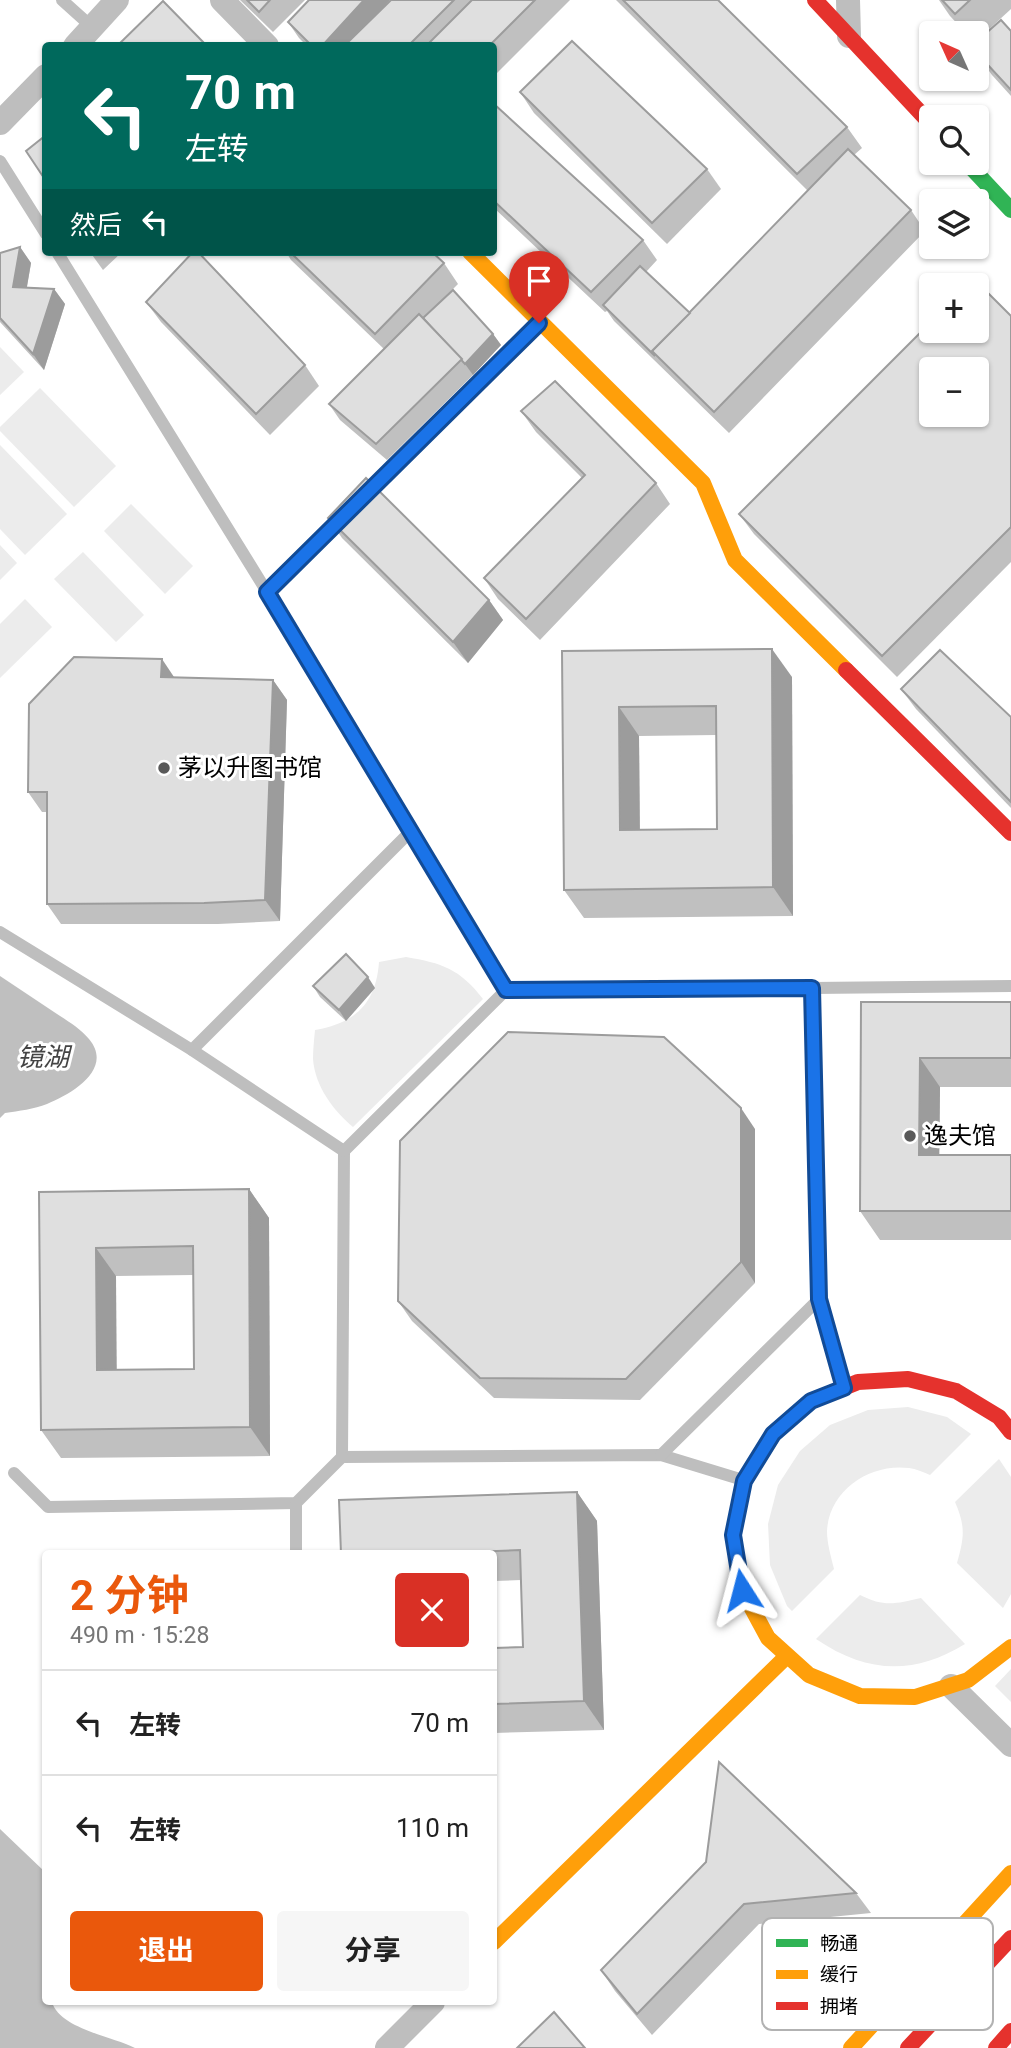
<!DOCTYPE html>
<html lang="zh">
<head>
<meta charset="utf-8">
<style>
  :root { --surface:#fff; --page:#f6f6f6; --text:#222; --muted:#767676; --line:#e0e0e0; --accent:#ea580c }
  body { margin:0; font-family:Roboto,"Noto Sans SC",sans-serif; background:var(--page); color:var(--text); height:100vh; display:flex; flex-direction:column; font-size:26px; white-space:nowrap }
  * { box-sizing:border-box; margin:0 }
  p { font-size:23px; color:var(--muted) }
  .icon { flex:none; width:38px; height:38px; fill:none; stroke:currentColor; stroke-width:2; stroke-linecap:round; stroke-linejoin:round }
  .map { position:relative; flex:1; overflow:hidden }
  .drawer { position:absolute; left:42px; top:1550px; width:455px; height:455px; display:flex; flex-direction:column; background:var(--surface); border-radius:7px; box-shadow:0 2px 5px #0004 }
  .drawer>* { flex:none }
  .guide { position:absolute; left:42px; top:42px; width:455px; height:214px; border-radius:7px; box-shadow:0 2px 5px #0004; background:#00695c; color:#fff; overflow:hidden }
  .needle { width:46px; rotate:315deg }
  .fabs { position:absolute; left:919px; top:21px; display:grid; gap:14px }
  .fabs a { display:grid; place-items:center; width:70px; height:70px; border-radius:7px; background:var(--surface); box-shadow:0 2px 5px #0004; font-size:35px }
  .pin { position:absolute; display:grid; place-items:center; width:60px; height:60px; color:#fff; margin:-72px -30px; border-radius:50% 50% 50% 0; rotate:-45deg; box-shadow:0 0 7px #0007 }
  .pin .icon { rotate:45deg }
  .me { position:absolute; width:77px; margin:-38px; rotate:351deg; stroke-linejoin:round; filter:drop-shadow(0 0 5px #0008) }
  .turn { display:flex; align-items:center; gap:24px; height:147px; padding:0 28px; font-size:32px }
  .turn .icon { width:91px; height:91px; stroke-width:2.5 }
  .turn b { display:block; font-size:49px; line-height:60px }
  .then { display:flex; align-items:center; height:66px; padding:0 28px; background:#0003; gap:14px; font-size:26px }
  .round { display:grid; place-items:center; flex:none; width:74px; height:74px; border-radius:7px; background:var(--page) }
  .summary { display:flex; align-items:center; justify-content:space-between; height:119px; padding:0 28px }
  h1 { font-size:42px; font-weight:700; line-height:52px; color:var(--accent) }
  .button { display:flex; gap:14px; margin-top:auto; padding:14px 28px }
  .button a { flex:1; height:80px; border-radius:7px; background:var(--accent); color:#fff; font-size:28px; font-weight:700; line-height:80px; text-align:center }
  .button a+a { background:var(--page); color:var(--text) }
  ul { padding:0; list-style:none }
  li { display:flex; align-items:center; gap:21px; height:105px; padding:0 28px; border-top:2px solid var(--line) }
  li div { flex:1 }
  li b { display:block; font-size:26px }
  li em { font-style:normal }
  .map>svg:first-child { display:block }
  .green { fill:#ececec }
  .water { fill:#bfbfbf }
  .lines { fill:none; stroke-linecap:round; stroke-linejoin:round }
  .lane { stroke:#bebebe; stroke-width:12 }
  .street { stroke:#bebebe; stroke-width:24 }
  .fast { stroke:#30b455; stroke-width:16 }
  .slow { stroke:#ff9f0a; stroke-width:16 }
  .jam { stroke:#e5322d; stroke-width:16 }
  .wall { fill:#c0c0c0; fill-rule:evenodd }
  .shaded-wall { fill:#9c9c9c }
  .building { fill:#dfdfdf; stroke:#9c9c9c; stroke-width:2; fill-rule:evenodd }
  .route-casing { stroke:#114b97; stroke-width:18 }
  .route { stroke:#1a73e8; stroke-width:12 }
  .poi-dot { fill:#595959; stroke:#fff; stroke-width:2.5 }
  .labels { text-anchor:middle; dominant-baseline:central; stroke-width:6; stroke-linejoin:round; paint-order:stroke }
  .poi-label { font-size:24px; fill:#000; stroke:#fff; text-anchor:start }
  .water-label { font-size:26px; font-style:italic; fill:#444; stroke:#fff }
  .key { fill:#fff; stroke:#b2b2b2; stroke-width:2 }
  .key-label { font-size:19px; fill:#000 }
</style>
</head>
<body>
<div class="map">
<svg width="1011" height="2048" viewBox="0 0 1011 2048">
  <rect width="100%" height="100%" fill="#fff"/>
  <!-- green -->
  <g class="green">
    <polygon points="0,347 24,372 0,395"/>
    <polygon points="40,388 116,466 74,507 0,431 0,427"/>
    <polygon points="0,445 67,514 25,555 0,529"/>
    <polygon points="131,504 193,566 165,594 104,531"/>
    <polygon points="0,545 17,563 0,580"/>
    <polygon points="83,552 144,615 116,642 54,579"/>
    <polygon points="25,599 52,627 0,678 0,624"/>
    <path d="M406 957C442 963 460 969 483 999L353 1127C333 1110 315 1086 313 1059 313 1050 314 1040 315 1030 355 1023 376 1004 379 962Z"/>
    <path d="M908 1407 947 1417 971 1434 930 1475C923 1472 916 1469 909 1468 870 1463 829 1490 827 1531 827 1544 831 1556 834 1569L792 1611 787 1606 770 1565 768 1524 778 1485 800 1451 830 1425 868 1410Z"/>
    <path d="M999 1459 1011 1477V1594L1003 1608 957 1563C964 1538 966 1527 955 1502Z"/>
    <path d="M860 1595C884 1607 895 1604 921 1598L965 1644C913 1676 866 1673 816 1639Z"/>
    <polygon points="1011,1669 1011,1702 995,1686"/>
  </g>
  <!-- water -->
  <g class="water">
    <path d="M0 976C18 988 36 1000 54 1012 66 1020 80 1028 89 1039 114 1069 72 1094 47 1104 34 1109 19 1111 5 1113L0 1118Z"/>
    <path d="M0 1829 45 1872 46 2002H52C60 2029 112 2036 135 2048H0Z"/>
  </g>
  <g class="lines">
    <!-- lane -->
    <g class="lane">
      <polyline points="62,0 92,27"/>
      <polyline points="0,161 46,234"/>
      <polyline points="410,832 506,990 812,988 819,1299 843,1385"/>
      <polyline points="0,932 192,1050 410,832 267,592 57,252"/>
      <polyline points="812,988 1011,986"/>
      <polyline points="192,1050 344,1151 342,1457 661,1455 743,1480"/>
      <polyline points="344,1151 506,990"/>
      <polyline points="661,1455 819,1299"/>
      <polyline points="14,1473 48,1507 296,1503 342,1457"/>
      <polyline points="296,1503 296,1554"/>
    </g>
    <!-- street -->
    <g class="street">
      <polyline points="222,0 267,46"/>
      <polyline points="848,0 849,36"/>
      <polyline points="75,46 117,0"/>
      <polyline points="0,123 46,76"/>
      <polyline points="951,1686 1011,1745"/>
      <polyline points="387,2048 433,2002"/>
    </g>
    <!-- fast -->
    <polyline class="fast" points="967,163 1011,210"/>
    <!-- slow -->
    <g class="slow">
      <polyline points="470,252 703,483 735,560 846,670"/>
      <polyline points="267,592 539,323"/>
      <polyline points="775,1432 744,1481 733,1535 742,1590 768,1638 809,1675 860,1696 915,1697 968,1680 1011,1647"/>
      <polyline points="494,1942 787,1656"/>
      <polyline points="851,2048 1011,1873"/>
    </g>
    <!-- jam -->
    <g class="jam">
      <polyline points="815,0 931,124"/>
      <polyline points="846,670 1011,833"/>
      <polyline points="775,1432 811,1401 858,1382 908,1379 956,1391 999,1417 1011,1432"/>
      <polyline points="908,2048 1011,1938"/>
      <polyline points="996,2048 1011,2031"/>
    </g>
  </g>
  <!-- wall -->
  <g class="wall">
    <polygon points="240,0 305,0 273,32"/>
    <polygon points="391,0 570,0 494,76 494,46 307,46 299,38 288,22 381,10"/>
    <polygon points="616,0 718,0 847,127 862,148 854,155 911,210 925,231 729,433 614,321 607,311 605,312 494,208 494,104 643,240 657,260 646,272 690,313 808,191"/>
    <polygon points="939,0 1011,0 1011,9 976,41 976,33 966,33 950,16"/>
    <polygon points="1011,31 1011,96 992,75 976,53 976,42"/>
    <polygon points="520,92 707,169 721,189 667,244 534,113"/>
    <polygon points="20,247 31,263 27,287 54,289 65,304 44,370 0,322 0,253"/>
    <polygon points="90,252 122,252 103,270"/>
    <polygon points="286,252 432,252 444,263 458,284 434,308 493,334 501,345 473,375 387,460 340,420 329,404 384,349 291,260"/>
    <polygon points="146,302 305,365 319,386 270,435 161,322"/>
    <polygon points="1011,316 1011,562 897,677 754,534 739,514"/>
    <polygon points="521,411 656,483 670,504 540,640 498,599 484,578 582,478 536,432"/>
    <polygon points="328,518 489,600 503,620 468,663 342,538"/>
    <path d="M562 651 792 677 793 916 584 918 564 890ZM716 735 717 829 640 830 639 736Z"/>
    <polygon points="174,677 273,680 287,700 280,921 218,924 61,924 47,904 47,812 42,812 28,792"/>
    <polygon points="901,689 1011,717 1011,808 916,709"/>
    <polygon points="313,986 375,988 346,1021 320,997"/>
    <polygon points="861,1002 1011,1002 1011,1087 940,1087 939,1155 1011,1155 1011,1240 880,1240 860,1211"/>
    <polygon points="755,1129 755,1283 640,1400 494,1398 412,1321 398,1301"/>
    <path d="M249 1189 269 1218 270 1456 61 1458 41 1430 39 1192ZM193 1275 194 1369 116 1370V1276Z"/>
    <polygon points="577,1492 597,1521 604,1730 494,1733 494,1648 523,1647 521,1580 494,1581 494,1554 341,1554"/>
    <polygon points="706,1862 856,1893 871,1913 759,1924 652,2035 615,1991 601,1970"/>
  </g>
  <!-- shaded-wall -->
  <g class="shaded-wall">
    <polygon points="364,0 390,0 348,46 322,46"/>
    <polygon points="20,247 31,263 24,303 13,287"/>
    <polygon points="54,289 65,304 44,370 33,354"/>
    <polygon points="493,334 501,345 473,375 465,364"/>
    <polygon points="489,600 503,620 468,663 453,642"/>
    <polygon points="772,649 792,677 793,916 773,887"/>
    <polygon points="162,659 176,680 161,677"/>
    <polygon points="273,680 287,700 280,921 265,900"/>
    <polygon points="619,707 639,736 640,858 620,830"/>
    <polygon points="368,977 375,988 346,1021 339,1010"/>
    <polygon points="920,1058 940,1087 939,1184 919,1155"/>
    <polygon points="741,1108 755,1129 755,1283 741,1262"/>
    <polygon points="249,1189 269,1218 270,1456 250,1427"/>
    <polygon points="96,1248 116,1276 117,1399 97,1370"/>
    <polygon points="577,1492 597,1521 604,1730 584,1701"/>
  </g>
  <!-- building -->
  <g class="building">
    <polygon points="247,0 270,0 259,12"/>
    <polygon points="309,0 364,0 322,46 312,46 288,22"/>
    <polygon points="391,0 454,0 408,46 344,46"/>
    <polygon points="472,0 535,0 489,46 426,46"/>
    <polygon points="623,0 718,0 847,127 797,174"/>
    <polygon points="942,0 970,0 955,14"/>
    <polygon points="163,1 207,46 117,46"/>
    <polygon points="1001,20 1011,31 1011,90 976,52 976,42"/>
    <polygon points="572,41 707,169 652,223 520,92"/>
    <polygon points="494,104 643,240 591,292 494,201"/>
    <polygon points="46,135 46,181 26,151"/>
    <polygon points="848,149 911,210 714,412 652,351"/>
    <polygon points="20,247 13,287 54,289 33,354 0,318 0,253"/>
    <polygon points="193,252 198,252 305,365 256,414 146,302"/>
    <polygon points="290,252 432,252 444,263 375,334"/>
    <polygon points="640,266 690,313 652,351 655,356 603,305"/>
    <path d="M974 279 1011 316V527L882 656 739 514 931 322V331H976V285H968ZM931 369H976V415H931Z"/>
    <polygon points="453,290 493,334 465,364 423,318"/>
    <polygon points="419,314 462,359 376,444 329,404"/>
    <polygon points="555,381 656,483 526,619 484,578 585,475 521,411"/>
    <polygon points="366,478 489,600 453,642 328,518"/>
    <path d="M772 649 773 887 564 890 562 651ZM716 706 717 829 620 830 619 707Z"/>
    <polygon points="940,650 1011,717 1011,802 901,689"/>
    <polygon points="74,657 162,659 161,677 273,680 265,900 204,903 47,904 47,792 28,792 29,704"/>
    <polygon points="346,954 368,977 339,1010 313,986"/>
    <polygon points="861,1002 1011,1002 1011,1058 920,1058 919,1155 1011,1155 1011,1211 860,1211"/>
    <polygon points="508,1032 664,1037 741,1108 741,1262 626,1379 480,1378 398,1301 400,1141"/>
    <path d="M249 1189 250 1427 41 1430 39 1192ZM193 1246 194 1369 97 1370 96 1248Z"/>
    <polygon points="577,1492 584,1701 494,1704 494,1648 523,1647 520,1550 416,1554 341,1554 339,1500"/>
    <polygon points="719,1762 856,1893 744,1904 637,2014 601,1970 706,1862"/>
    <polygon points="554,2012 585,2048 517,2048"/>
  </g>
  <g class="lines">
    <!-- route casing -->
    <g class="route-casing">
      <polyline id="route" points="539,323 267,592 506,990 812,988 819,1299 844,1388 811,1401 773,1434 744,1481 733,1535 742,1590"/>
    </g>
    <!-- route -->
    <use href="#route" class="route"/>
  </g>
  <!-- markers -->
  <g class="poi-dot">
    <circle cx="164" cy="768" r="7"/>
    <circle cx="910" cy="1136" r="7"/>
  </g>
  <g class="labels">
    <!-- poi labels -->
    <g class="poi-label">
      <text x="178" y="768">茅以升图书馆</text>
      <text x="924" y="1136">逸夫馆</text>
    </g>
    <!-- water labels -->
    <g class="water-label">
      <text x="43" y="1057">镜湖</text>
    </g>
  </g>
  <!-- legend -->
  <rect x="762" y="1918" width="231" height="112" rx="10" class="key"/>
  <rect x="776" y="1939" width="32" height="8" fill="#30b455"/>
  <rect x="776" y="1970" width="32" height="9" fill="#ff9f0a"/>
  <rect x="776" y="2002" width="32" height="8" fill="#e5322d"/>
  <g class="key-label">
    <text x="820" y="1950">畅通</text>
    <text x="820" y="1981">缓行</text>
    <text x="820" y="2013">拥堵</text>
  </g>
</svg>
<div class="fabs">
<a><svg class="needle" viewBox="-14 -14 28 28"><path d="M0-13l5 13h-10z" fill="#e53935"/><path d="M0 13l5-13h-10z" fill="#767676"/></svg></a>
<a><svg class="icon" aria-label="search" viewBox="0 0 24 24"><circle cx="10" cy="10" r="6"/><path d="M15 15l6 6"/></svg></a>
<a><svg class="icon" aria-label="layers" viewBox="0 0 24 24"><path d="M12 4l9 5-9 5-9-5zM3 14l9 5 9-5"/></svg></a>
<a>+</a>
<a>−</a>
</div>
<div class="pin" style="left:539px;top:323px;background:#d93025"><svg class="icon" aria-label="arrive" viewBox="0 0 24 24"><path d="M6 21V4h12l-3 4 3 4H6"/></svg></div>
<svg class="me" style="left:742px;top:1590px" viewBox="-20 -20 40 40"><path d="M0-17L14 15 0 8-14 15z" fill="#1a73e8" stroke="#fff" stroke-width="4"/></svg>
<div class="guide">
<div class="turn"><svg class="icon" aria-label="left" viewBox="0 0 24 24"><path d="M17 20v-9H6M10 6l-5 5 5 5"/></svg><div><b>70 m</b>左转</div></div>
<div class="then">然后<svg class="icon" aria-label="left" viewBox="0 0 24 24"><path d="M17 20v-9H6M10 6l-5 5 5 5"/></svg></div>
</div>
<section class="drawer">
<div class="summary"><div><h1>2 分钟</h1><p>490 m · 15:28</p></div><a class="round" style="background:#d93025;color:#fff"><svg class="icon" aria-label="close" viewBox="0 0 24 24"><path d="M6 6l12 12M18 6L6 18"/></svg></a></div>
<ul>
<li><svg class="icon" aria-label="left" viewBox="0 0 24 24"><path d="M17 20v-9H6M10 6l-5 5 5 5"/></svg><div><b>左转</b></div><em>70 m</em></li>
<li><svg class="icon" aria-label="left" viewBox="0 0 24 24"><path d="M17 20v-9H6M10 6l-5 5 5 5"/></svg><div><b>左转</b></div><em>110 m</em></li>
</ul>
<div class="button"><a>退出</a><a>分享</a></div>
</section>
</div>
</body>
</html>
